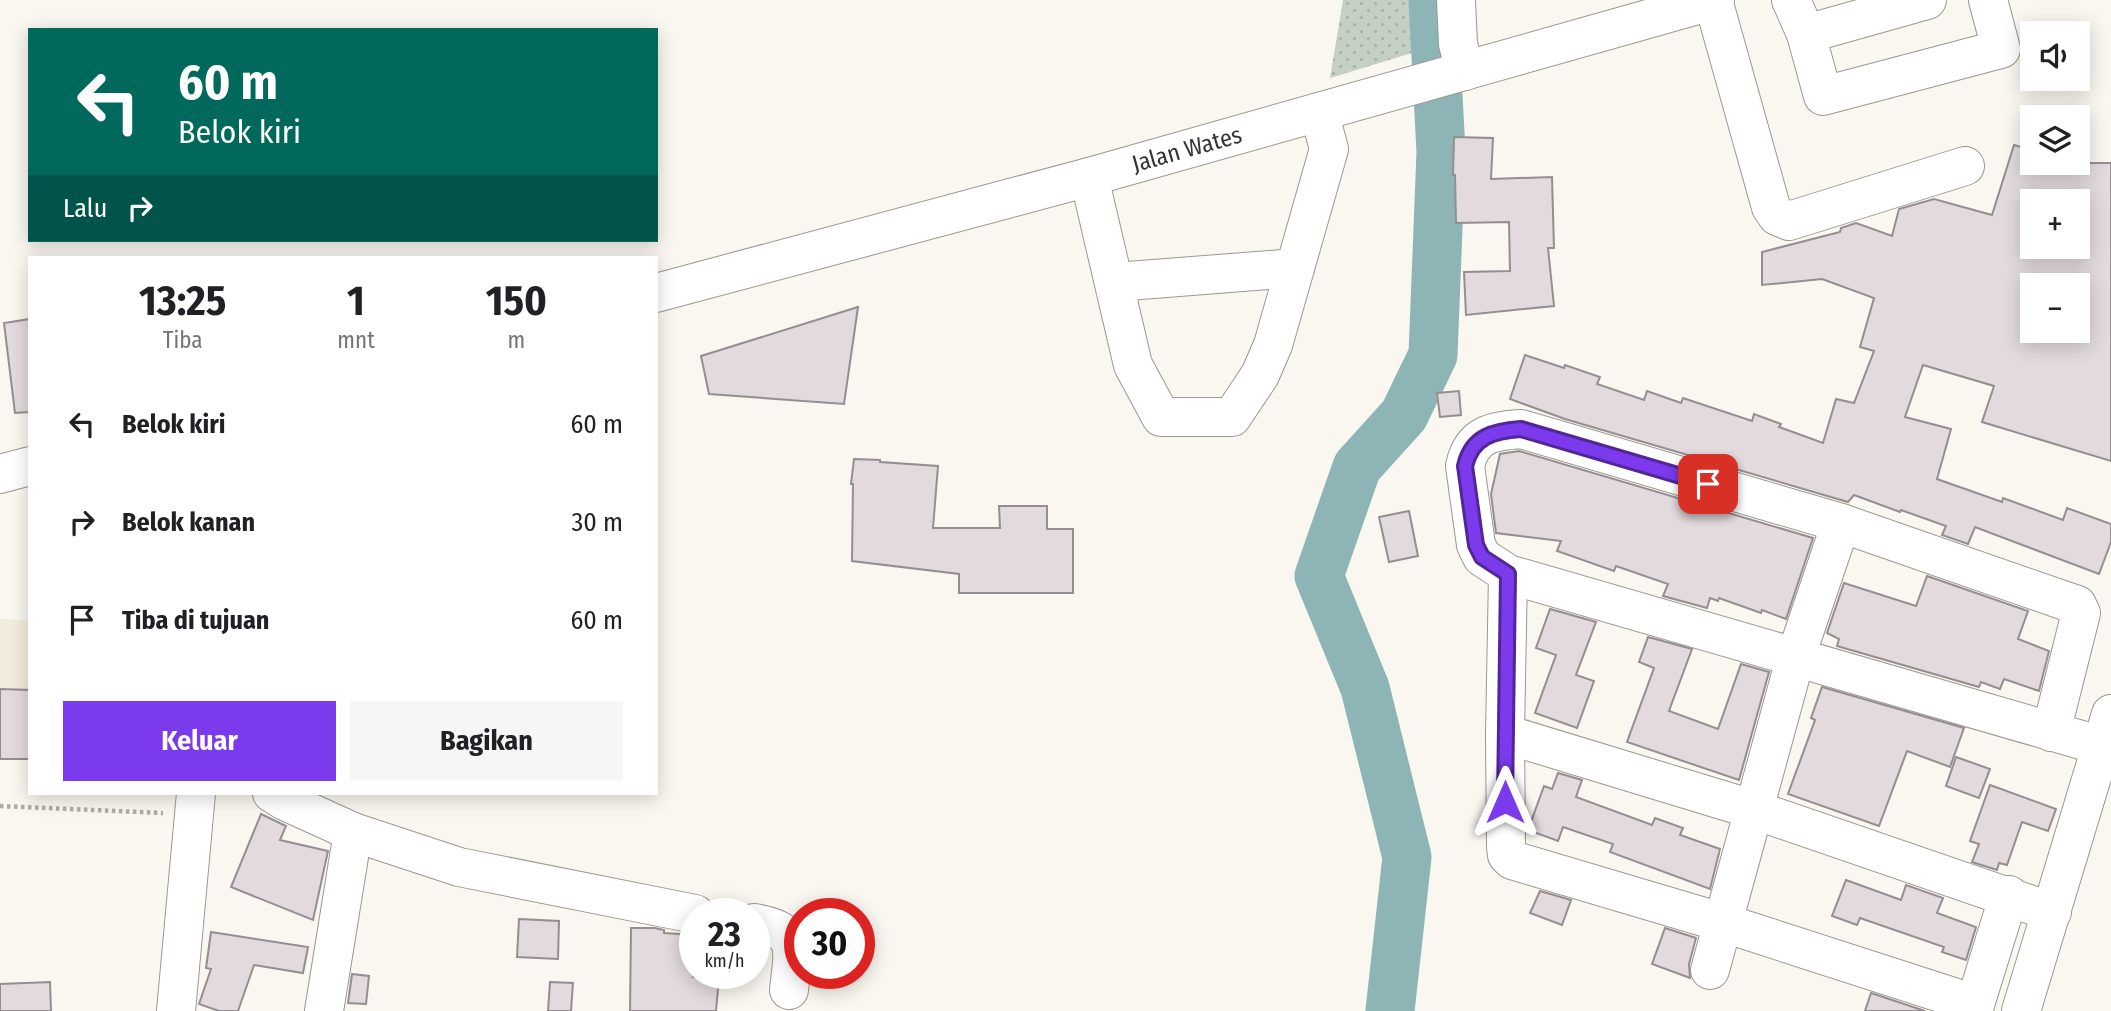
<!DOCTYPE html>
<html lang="id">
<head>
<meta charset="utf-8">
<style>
  :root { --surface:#fff; --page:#f6f6f6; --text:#202124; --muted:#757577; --accent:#7c3aed }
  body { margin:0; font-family:"Fira Sans Condensed",sans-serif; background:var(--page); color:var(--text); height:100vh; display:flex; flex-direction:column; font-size:26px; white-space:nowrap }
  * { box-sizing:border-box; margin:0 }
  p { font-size:23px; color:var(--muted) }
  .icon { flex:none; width:38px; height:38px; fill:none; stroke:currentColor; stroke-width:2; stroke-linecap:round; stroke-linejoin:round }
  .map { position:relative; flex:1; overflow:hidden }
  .details { position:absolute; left:28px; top:256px; width:630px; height:539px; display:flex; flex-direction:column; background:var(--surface); border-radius:0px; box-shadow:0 4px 18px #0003 }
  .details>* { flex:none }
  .hud { position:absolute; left:28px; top:28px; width:630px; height:214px; border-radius:0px; box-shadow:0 4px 18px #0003; background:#00695c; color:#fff; overflow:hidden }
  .tools { position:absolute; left:2020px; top:21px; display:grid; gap:14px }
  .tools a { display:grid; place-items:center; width:70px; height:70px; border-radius:0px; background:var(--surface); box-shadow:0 4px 18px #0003; font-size:35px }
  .speed { position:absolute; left:679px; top:898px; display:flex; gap:14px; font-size:35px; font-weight:700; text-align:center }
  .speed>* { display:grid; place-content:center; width:91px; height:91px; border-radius:50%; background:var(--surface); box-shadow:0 4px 18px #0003; line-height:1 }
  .speed small { font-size:18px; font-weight:400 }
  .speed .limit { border:10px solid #d22; background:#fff; color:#111 }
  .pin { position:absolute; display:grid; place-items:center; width:60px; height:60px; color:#fff; margin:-30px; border-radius:14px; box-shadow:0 4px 10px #0006 }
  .me { position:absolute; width:77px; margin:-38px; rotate:0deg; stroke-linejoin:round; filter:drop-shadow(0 0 5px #0008) }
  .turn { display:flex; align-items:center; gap:24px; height:147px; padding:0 35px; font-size:32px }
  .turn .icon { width:91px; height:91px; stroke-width:2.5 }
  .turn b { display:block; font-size:49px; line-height:60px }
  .then { display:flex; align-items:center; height:66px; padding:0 35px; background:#0003; gap:14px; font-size:26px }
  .eta { display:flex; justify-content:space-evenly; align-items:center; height:119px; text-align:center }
  .eta b { font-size:42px; font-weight:700; line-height:49px }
  .primary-button { display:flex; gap:14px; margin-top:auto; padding:14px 35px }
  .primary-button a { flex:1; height:80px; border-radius:0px; background:var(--accent); color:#fff; font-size:28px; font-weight:700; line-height:80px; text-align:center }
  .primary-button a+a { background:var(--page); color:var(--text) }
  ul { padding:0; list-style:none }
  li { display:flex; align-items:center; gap:21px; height:98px; padding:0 35px }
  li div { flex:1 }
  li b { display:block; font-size:26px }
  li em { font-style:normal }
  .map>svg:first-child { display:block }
  .built { fill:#f1ecdd }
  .grass { fill:url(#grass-dots) }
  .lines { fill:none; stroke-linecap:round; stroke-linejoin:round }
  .river { stroke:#8eb5b5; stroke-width:49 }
  .building { fill:#e2dadd; stroke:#958d91; stroke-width:2; fill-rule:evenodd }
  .minor-casing { stroke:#9a9891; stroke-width:40 }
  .highway-casing { stroke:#9a9891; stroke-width:40 }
  .path { stroke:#adaca6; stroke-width:4.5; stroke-dasharray:3.5 3.5; stroke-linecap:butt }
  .minor { stroke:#fff; stroke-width:38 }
  .highway { stroke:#fff; stroke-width:38 }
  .route-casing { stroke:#51269a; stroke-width:18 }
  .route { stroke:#7c3aed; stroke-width:12 }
  .labels { text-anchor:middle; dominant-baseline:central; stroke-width:7; stroke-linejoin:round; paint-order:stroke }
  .street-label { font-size:24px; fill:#353431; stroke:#f9f7ef }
</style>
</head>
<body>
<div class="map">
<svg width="2111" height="1011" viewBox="0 0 2111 1011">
  <defs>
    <pattern id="grass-dots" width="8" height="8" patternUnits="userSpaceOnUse" patternTransform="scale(1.75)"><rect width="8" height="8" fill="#c3d0c2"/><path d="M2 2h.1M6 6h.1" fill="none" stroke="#a8b3a7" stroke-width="1.8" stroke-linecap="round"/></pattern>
  </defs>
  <rect width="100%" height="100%" fill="#f9f7ef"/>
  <!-- built -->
  <polygon class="built" points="0,619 30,620 30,760 0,759"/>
  <!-- grass -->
  <polygon class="grass" points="1343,0 1422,0 1425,49 1330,78"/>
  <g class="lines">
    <!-- river -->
    <polyline class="river" points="1390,1011 1407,857 1365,688 1319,576 1357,467 1404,415 1433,355 1441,152 1433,0"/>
  </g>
  <!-- building -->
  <g class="building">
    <polygon points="1454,137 1493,138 1491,179 1552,177 1554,248 1548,248 1554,306 1466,315 1464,272 1510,271 1509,222 1456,223 1455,175 1453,175"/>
    <path d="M2014 145 2032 150V163H2111V461L1982 422 1994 386 1923 365 1905 417 1951 429 1937 479 2002 502 2003 498 2063 520 2067 508 2111 524V542L2099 574 1975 527 1968 544 1942 535 1946 526 1901 510 1900 512 1854 495 1848 502 1565 419 1510 399 1525 355 1564 368 1565 365 1600 377 1597 384 1644 400 1647 391 1681 403 1683 398 1752 421 1754 414 1781 424 1779 427 1823 443 1836 399 1854 403 1874 351 1860 347 1874 298 1822 279 1762 285V252L1840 232 1841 228 1856 223 1892 236 1899 209 1934 199 1992 215ZM2032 201H2077V247H2032ZM2032 285H2077V331H2032Z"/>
    <polygon points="858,307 844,404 709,394 701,356"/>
    <polygon points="30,319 30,412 15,413 4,323"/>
    <polygon points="1459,391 1461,415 1440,417 1437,393"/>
    <polygon points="1519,451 1813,538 1786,619 1762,610 1761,613 1719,598 1718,601 1710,598 1707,608 1663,596 1668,584 1616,566 1614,571 1557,551 1561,541 1496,533 1491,494 1500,454"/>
    <polygon points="854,459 880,460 880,462 938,466 933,528 1000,528 999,506 1047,506 1047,529 1073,529 1073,593 959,593 959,574 852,561 853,484 851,484"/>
    <polygon points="1409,511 1418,556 1389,562 1379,517"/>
    <polygon points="1927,576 2028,611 2018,639 2049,651 2039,691 2004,679 2000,689 1981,682 1979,687 1837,646 1839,639 1827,633 1844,583 1916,606"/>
    <polygon points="1550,609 1596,622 1576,675 1594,681 1577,728 1535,713 1556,655 1536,648"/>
    <polygon points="1648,637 1692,649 1669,711 1718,729 1741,664 1769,672 1739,780 1627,742 1654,668 1639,662"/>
    <polygon points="1822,687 1964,728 1950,767 1907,751 1879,826 1788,794 1815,720 1811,718"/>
    <polygon points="0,689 30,690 30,759 0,759"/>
    <polygon points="1956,757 1990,769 1979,798 1946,786"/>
    <polygon points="1558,773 1582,780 1576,797 1652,825 1655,818 1683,828 1680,835 1720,849 1710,889 1610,852 1613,844 1563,827 1558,841 1528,830 1544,786 1552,789"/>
    <polygon points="1990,785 2056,809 2048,831 2022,822 2007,865 1999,863 1997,870 1972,862 1979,844 1970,841"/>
    <polygon points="261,814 286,826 280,840 328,851 313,920 231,887"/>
    <polygon points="1846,880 1901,900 1906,885 1943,898 1937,913 1976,927 1966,960 1942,952 1944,947 1860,918 1857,925 1832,916"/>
    <polygon points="1540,891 1571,900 1562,925 1530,913"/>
    <polygon points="519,919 559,921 558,959 517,957"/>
    <polygon points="631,928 655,928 664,930 664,933 694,935 693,977 719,978 716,1011 630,1011"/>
    <polygon points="1665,928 1696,938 1689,964 1690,978 1652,964"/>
    <polygon points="211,932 308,947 303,973 254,965 238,1011 219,1011 199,1004 211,969 206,968"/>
    <polygon points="352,974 369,976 366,1004 348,1003"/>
    <polygon points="50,982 51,1011 0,1011 0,984"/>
    <polygon points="550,982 573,983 571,1011 548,1011"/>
    <polygon points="1871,993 1925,1011 1865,1011"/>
  </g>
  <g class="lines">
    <!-- minor casing -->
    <g class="minor-casing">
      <g id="minor">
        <polyline points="1456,0 1458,44 1465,71"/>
        <polyline points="1713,0 1771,207 1777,216 1789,221 1965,166"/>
        <polyline points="1791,0 1806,34 1823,96 2001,49 1988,0"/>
        <polyline points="1806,34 1927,0"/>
        <polyline points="1089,177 1133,365 1161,417 1232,417 1260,375 1273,345 1329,149 1319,112"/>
        <polyline points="1115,282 1295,268"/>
        <polyline points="1508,574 1505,734 1506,847 1507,855 1512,860 1724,923 1975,1004"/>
        <path d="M2051 732 2081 613 2077 605 1841 523 1521 429C1492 431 1472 434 1465 466L1476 545 1482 557 1508 574C1706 630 1904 688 2102 746"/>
        <polyline points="1505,734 1755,810 2052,912"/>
        <polyline points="272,793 285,801 353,832 459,867 695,914"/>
        <path d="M754 923C802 931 793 950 789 990"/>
        <polyline points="1710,970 1796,656 1841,523"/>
        <polyline points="176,1011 196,793"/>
        <polyline points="324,1011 353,832"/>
        <polyline points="1973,1011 2009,895"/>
        <polyline points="2021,1011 2111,714"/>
      </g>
    </g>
    <!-- highway casing -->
    <g class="highway-casing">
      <g id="highway">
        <path id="s1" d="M656 293 1089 177 1715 0"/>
        <polyline points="0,474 30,466"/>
      </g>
    </g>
    <!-- path -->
    <polyline class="path" points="0,806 163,813"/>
    <!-- minor -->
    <use href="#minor" class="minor"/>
    <!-- highway -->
    <use href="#highway" class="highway"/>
  </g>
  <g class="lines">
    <!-- route casing -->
    <g class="route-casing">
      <path id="route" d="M1505 802 1508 574 1482 557 1476 545 1465 466C1472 436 1494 431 1521 429L1708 484"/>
    </g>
    <!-- route -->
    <use href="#route" class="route"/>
  </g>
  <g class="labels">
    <!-- street labels -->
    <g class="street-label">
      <text stroke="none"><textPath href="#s1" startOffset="550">Jalan Wates</textPath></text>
    </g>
  </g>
</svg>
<div class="tools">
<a><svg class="icon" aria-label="sound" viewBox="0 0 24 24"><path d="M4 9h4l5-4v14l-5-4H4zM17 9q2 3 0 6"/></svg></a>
<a><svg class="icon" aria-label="layers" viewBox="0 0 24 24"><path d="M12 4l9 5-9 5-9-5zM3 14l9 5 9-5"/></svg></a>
<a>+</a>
<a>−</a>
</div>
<div class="speed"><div>23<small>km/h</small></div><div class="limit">30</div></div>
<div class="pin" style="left:1708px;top:484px;background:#d93025"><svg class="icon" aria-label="arrive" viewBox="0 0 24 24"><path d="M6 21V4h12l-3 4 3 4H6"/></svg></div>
<svg class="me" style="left:1505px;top:802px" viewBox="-20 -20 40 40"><path d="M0-17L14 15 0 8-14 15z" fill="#7c3aed" stroke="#fff" stroke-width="4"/></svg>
<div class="hud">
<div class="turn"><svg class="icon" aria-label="left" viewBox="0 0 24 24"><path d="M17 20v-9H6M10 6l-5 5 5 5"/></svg><div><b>60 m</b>Belok kiri</div></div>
<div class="then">Lalu<svg class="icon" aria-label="right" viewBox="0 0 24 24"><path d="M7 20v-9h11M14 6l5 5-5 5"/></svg></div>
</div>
<section class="details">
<div class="eta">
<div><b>13:25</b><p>Tiba</p></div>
<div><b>1</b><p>mnt</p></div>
<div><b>150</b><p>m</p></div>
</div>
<ul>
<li><svg class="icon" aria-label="left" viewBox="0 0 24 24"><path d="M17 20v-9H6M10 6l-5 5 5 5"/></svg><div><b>Belok kiri</b></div><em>60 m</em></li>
<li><svg class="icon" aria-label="right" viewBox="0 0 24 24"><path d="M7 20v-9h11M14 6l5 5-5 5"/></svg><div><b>Belok kanan</b></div><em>30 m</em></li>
<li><svg class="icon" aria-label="arrive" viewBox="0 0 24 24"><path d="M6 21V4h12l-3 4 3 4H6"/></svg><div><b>Tiba di tujuan</b></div><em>60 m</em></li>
</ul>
<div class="primary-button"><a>Keluar</a><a>Bagikan</a></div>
</section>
</div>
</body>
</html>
